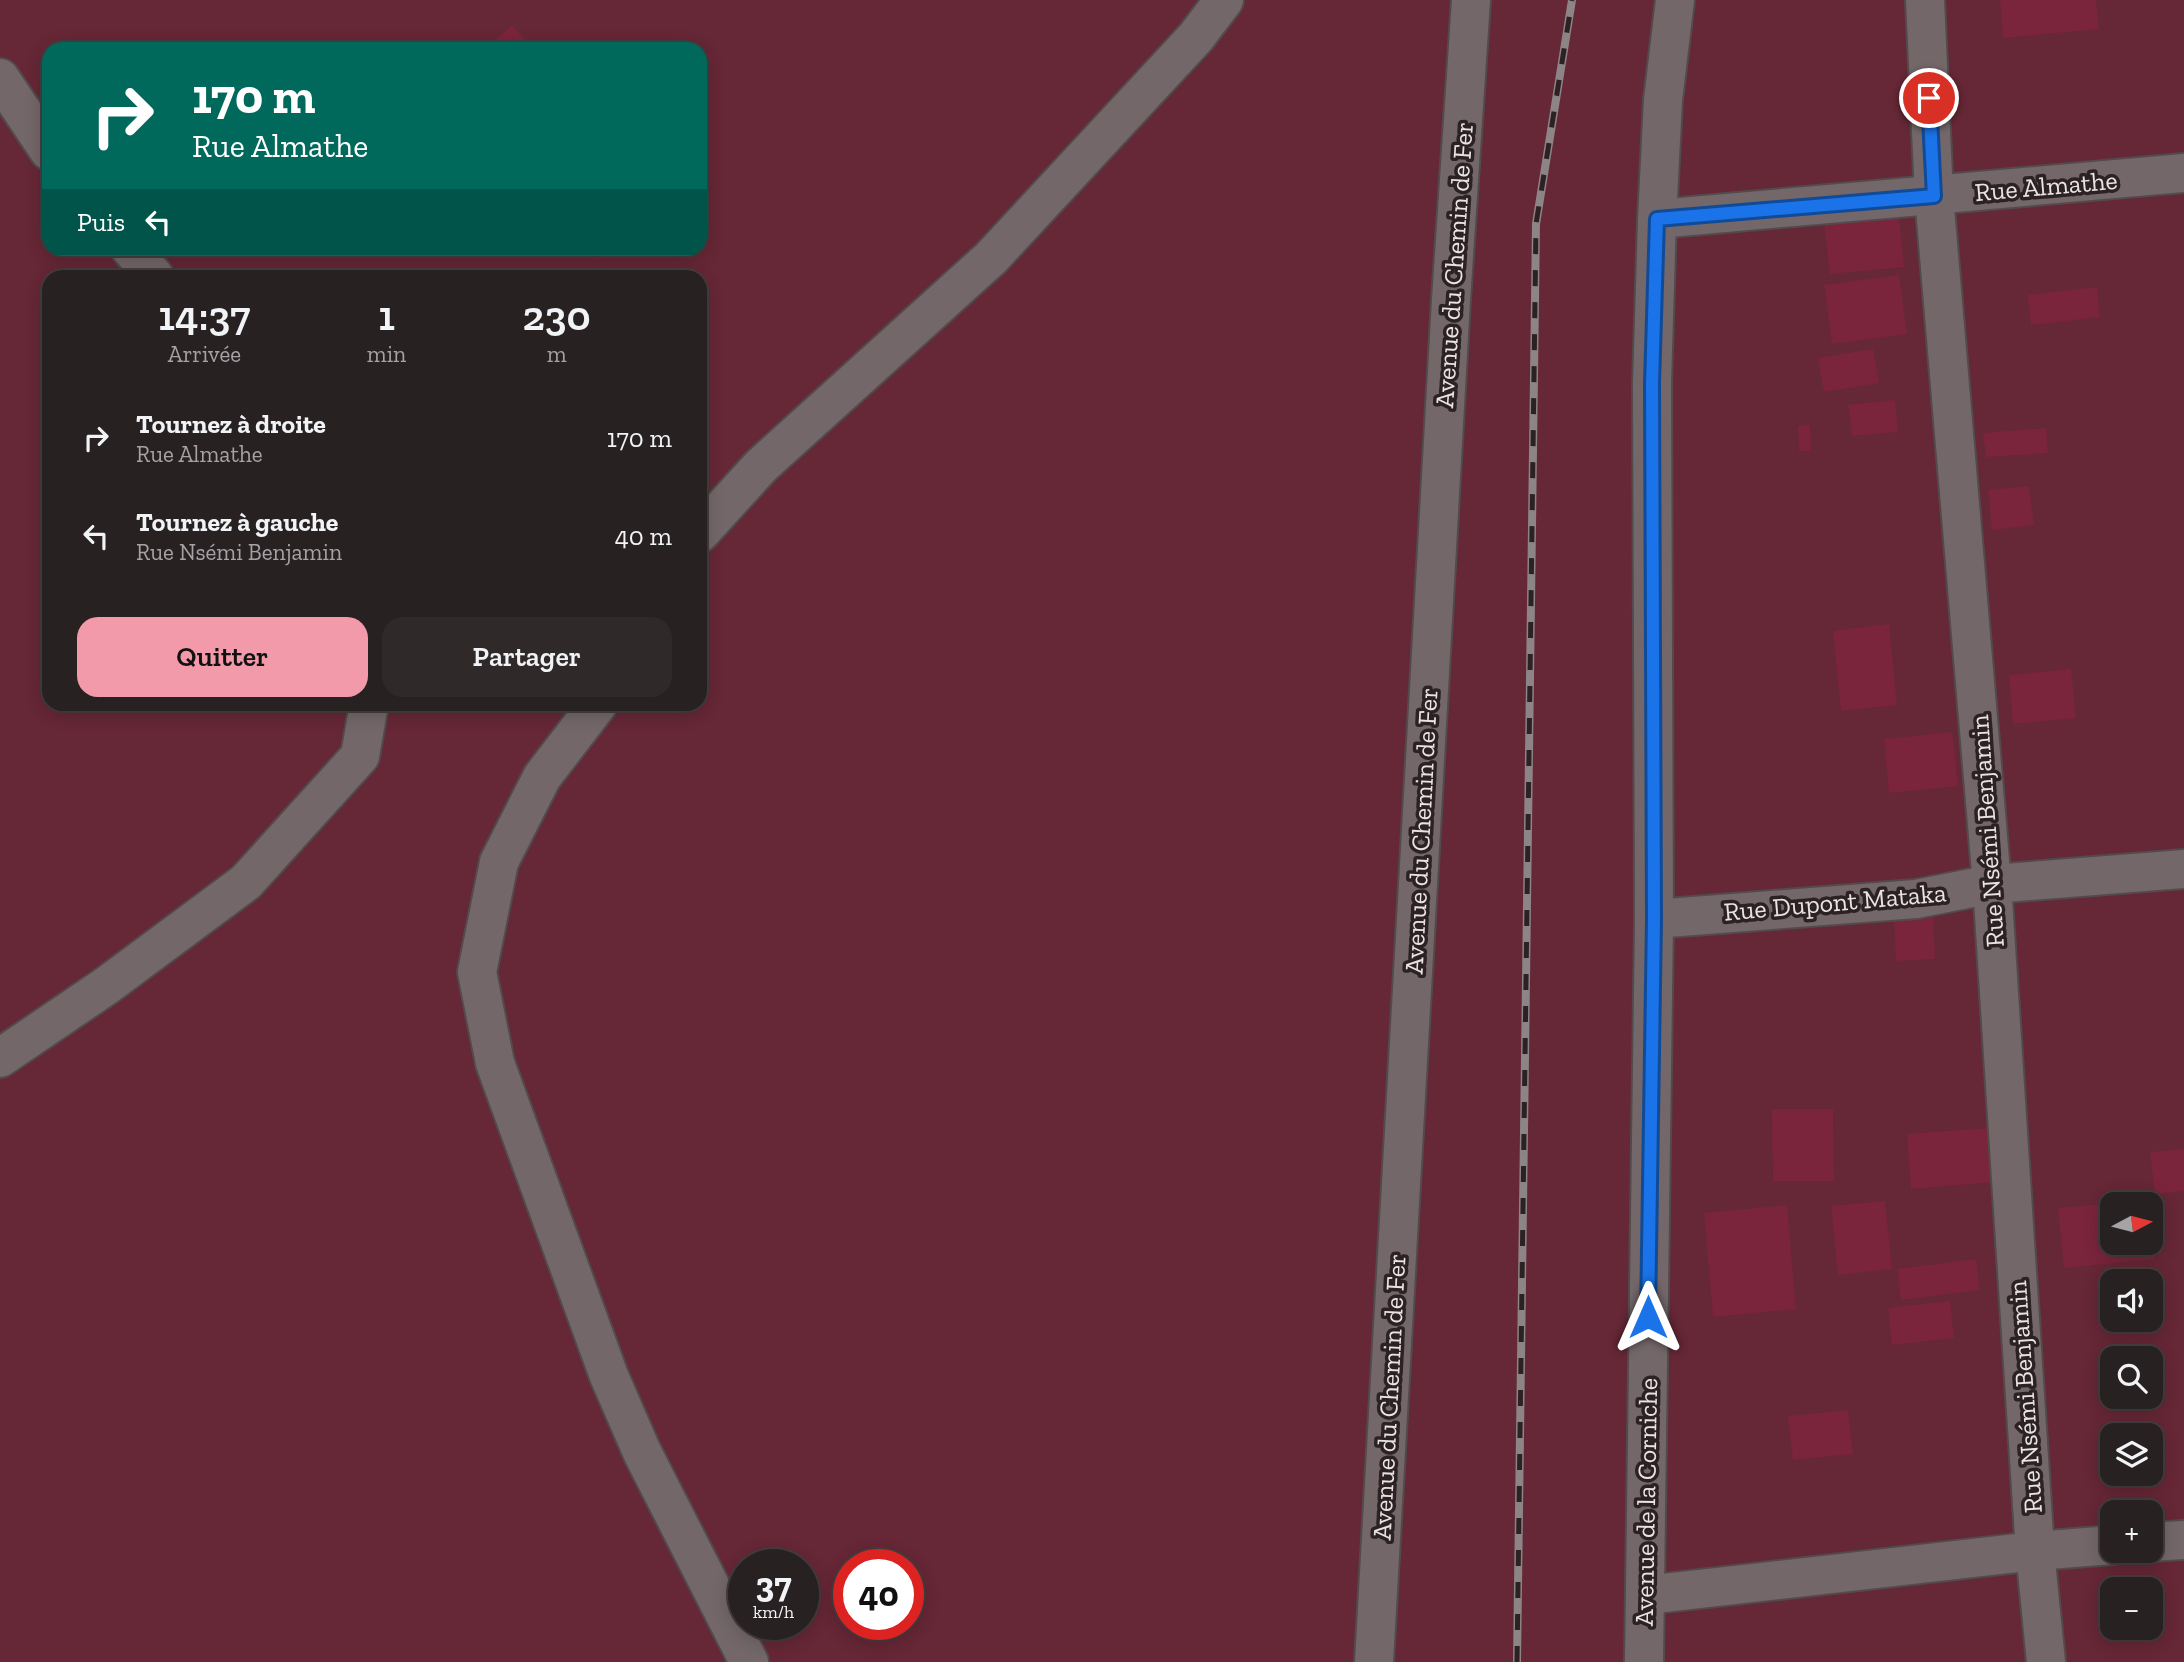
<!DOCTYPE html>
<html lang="fr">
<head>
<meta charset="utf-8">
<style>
  :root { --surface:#282122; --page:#30292a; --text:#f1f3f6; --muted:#a5a3a5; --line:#443e40; --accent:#f39aaa }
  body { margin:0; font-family:"Zilla Slab",serif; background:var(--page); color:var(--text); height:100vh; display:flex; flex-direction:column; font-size:26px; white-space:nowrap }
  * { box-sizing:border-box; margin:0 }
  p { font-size:23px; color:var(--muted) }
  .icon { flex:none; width:38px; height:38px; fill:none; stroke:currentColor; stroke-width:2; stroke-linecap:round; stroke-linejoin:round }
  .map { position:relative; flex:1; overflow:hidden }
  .sheet { position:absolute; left:42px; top:270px; width:665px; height:441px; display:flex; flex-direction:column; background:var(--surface); border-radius:21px; box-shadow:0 4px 18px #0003,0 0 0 2px var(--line) }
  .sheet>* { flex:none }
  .banner { position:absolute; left:42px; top:42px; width:665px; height:214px; border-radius:21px; box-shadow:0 4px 18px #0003,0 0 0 2px var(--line); background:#00695c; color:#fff; overflow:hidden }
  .needle { width:46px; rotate:83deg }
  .controls { position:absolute; left:2100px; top:1192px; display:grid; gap:14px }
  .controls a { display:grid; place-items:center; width:63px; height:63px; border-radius:14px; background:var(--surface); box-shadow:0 4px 18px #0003,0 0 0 2px var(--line); font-size:35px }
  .speed { position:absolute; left:728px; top:1549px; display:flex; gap:14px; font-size:35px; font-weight:700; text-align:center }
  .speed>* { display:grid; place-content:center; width:91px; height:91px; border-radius:50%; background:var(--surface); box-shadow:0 4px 18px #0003,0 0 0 2px var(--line); line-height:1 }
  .speed small { font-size:18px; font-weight:400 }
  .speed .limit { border:10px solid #d22; background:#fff; color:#111 }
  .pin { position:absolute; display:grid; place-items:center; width:60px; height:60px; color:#fff; margin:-30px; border:4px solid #fff; border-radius:50%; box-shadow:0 2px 7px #0007 }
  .me { position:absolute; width:77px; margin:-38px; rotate:0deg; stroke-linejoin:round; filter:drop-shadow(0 0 5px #0008) }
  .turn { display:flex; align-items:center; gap:24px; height:147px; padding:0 35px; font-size:32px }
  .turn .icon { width:91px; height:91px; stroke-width:2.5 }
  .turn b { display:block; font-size:49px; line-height:60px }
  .then { display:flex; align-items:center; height:66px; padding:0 35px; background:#0003; gap:14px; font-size:26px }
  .eta { display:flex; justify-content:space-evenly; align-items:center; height:119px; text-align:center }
  .eta b { font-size:42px; font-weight:600; line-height:49px }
  .primary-button { display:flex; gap:14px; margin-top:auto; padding:14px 35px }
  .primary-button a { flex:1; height:80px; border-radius:21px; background:var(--accent); color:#111; font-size:28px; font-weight:600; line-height:80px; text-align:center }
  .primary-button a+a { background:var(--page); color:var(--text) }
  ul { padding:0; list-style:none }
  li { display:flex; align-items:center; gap:21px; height:98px; padding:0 35px }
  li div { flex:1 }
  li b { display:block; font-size:26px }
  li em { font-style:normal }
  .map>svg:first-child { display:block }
  .green { fill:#662736; fill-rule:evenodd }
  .building { fill:#7a253c }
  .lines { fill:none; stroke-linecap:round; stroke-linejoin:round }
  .minor-casing { stroke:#524a4c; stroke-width:42 }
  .minor { stroke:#736769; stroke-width:38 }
  .rail-casing { stroke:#8c8485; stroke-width:8 }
  .rail { stroke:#2c2224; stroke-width:5; stroke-dasharray:16; stroke-linecap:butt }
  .route-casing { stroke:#114b97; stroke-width:18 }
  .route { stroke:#1a73e8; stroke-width:12 }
  .labels { text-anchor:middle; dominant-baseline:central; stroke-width:7; stroke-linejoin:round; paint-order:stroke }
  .street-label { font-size:26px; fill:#eae3e4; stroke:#2c2224 }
</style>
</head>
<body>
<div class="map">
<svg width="2184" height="1662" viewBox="0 0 2184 1662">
  <rect width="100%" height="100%" fill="#362c2d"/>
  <!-- green -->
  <path class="green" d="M0 0H2184V1662H0ZM49 49H700V248H49ZM49 276H700V704H49ZM2112 1204H2151V1242H2112ZM2112 1281H2151V1320H2112ZM2112 1358H2151V1396H2112ZM2112 1435H2151V1474H2112ZM2112 1512H2151V1550H2112ZM744 1564H803V1624H744ZM849 1564H908V1624H849ZM2112 1589H2151V1628H2112Z"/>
  <!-- building -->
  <g class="building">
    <polygon points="2000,0 2096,0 2099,29 2003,38"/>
    <polygon points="512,25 533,49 485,49"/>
    <polygon points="1898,207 1904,267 1830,274 1823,215"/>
    <polygon points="587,248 609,248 597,260"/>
    <polygon points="1899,275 1907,334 1832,344 1824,285"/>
    <polygon points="2097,287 2100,317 2031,325 2028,295"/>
    <polygon points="1873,349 1879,383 1824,392 1818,358"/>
    <polygon points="1895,400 1898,432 1852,436 1848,405"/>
    <polygon points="1810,425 1811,451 1799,451 1798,426"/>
    <polygon points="2046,428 2048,453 1986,457 1983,433"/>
    <polygon points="2029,486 2034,525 1992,530 1988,490"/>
    <polygon points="1889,624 1897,705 1841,711 1833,631"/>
    <polygon points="2071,669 2076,718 2013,724 2009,675"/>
    <polygon points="1952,732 1958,786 1889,793 1884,739"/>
    <polygon points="1933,913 1935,959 1896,961 1894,915"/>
    <polygon points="1772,1109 1833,1109 1834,1181 1773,1181"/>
    <polygon points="1991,1128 1994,1182 1911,1189 1907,1134"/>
    <polygon points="2184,1149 2184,1191 2155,1194 2150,1152"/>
    <polygon points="2148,1199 2149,1204 2120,1204 2120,1202"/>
    <polygon points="1885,1201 1892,1269 1838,1275 1831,1206"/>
    <polygon points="2112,1203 2112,1242 2153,1242 2155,1259 2064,1268 2058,1208"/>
    <polygon points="1787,1205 1796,1309 1713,1317 1704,1213"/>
    <polygon points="1976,1259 1980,1290 1901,1300 1897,1269"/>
    <polygon points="1950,1301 1954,1338 1892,1345 1888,1308"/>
    <polygon points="1848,1410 1853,1454 1793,1460 1788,1416"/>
  </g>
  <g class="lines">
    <!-- minor casing -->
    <g class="minor-casing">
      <g id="minor">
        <polyline points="1925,0 1934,196 1992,884 2035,1551 2046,1662"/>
        <polyline points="0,78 49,151"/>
        <polyline points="1657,219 2184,173"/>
        <polyline points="130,248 154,276"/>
        <polyline points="700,533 761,466 991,258 1196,37 1224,0"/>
        <polyline points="598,704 542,777 499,862 477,972 495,1063 609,1376 642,1452 749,1662"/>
        <polyline points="1654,919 1916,899 1992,884 2184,869"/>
        <polyline points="0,1058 106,986 246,882 360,756 369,704"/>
        <polyline points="2151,1542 2184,1540"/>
        <polyline points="1646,1595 2035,1551 2112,1545"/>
        <polyline points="1374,1662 1451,300 1471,0"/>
        <polyline points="1644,1662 1654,919 1652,384 1657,219 1663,100 1675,0"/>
      </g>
    </g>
    <!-- minor -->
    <use href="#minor" class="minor"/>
    <!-- rail casing -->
    <g class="rail-casing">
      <polyline id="rail" points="1517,1662 1536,224 1572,0"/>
    </g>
    <!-- rail -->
    <use href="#rail" class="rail"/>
  </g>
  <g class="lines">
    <!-- route casing -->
    <g class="route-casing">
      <polyline id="route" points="1648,1317 1654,919 1652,384 1657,219 1934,196 1929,98"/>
    </g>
    <!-- route -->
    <use href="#route" class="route"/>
  </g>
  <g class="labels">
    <!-- street labels -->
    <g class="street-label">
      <text transform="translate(2046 186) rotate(-5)">Rue Almathe</text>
      <text transform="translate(1454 265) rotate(-86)">Avenue du Chemin de Fer</text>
      <text transform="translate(1421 831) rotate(-87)">Avenue du Chemin de Fer</text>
      <text transform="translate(1987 831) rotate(-94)">Rue Nsémi Benjamin</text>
      <text transform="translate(1835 902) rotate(-5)">Rue Dupont Mataka</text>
      <text transform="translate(1389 1397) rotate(-87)">Avenue du Chemin de Fer</text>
      <text transform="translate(2025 1397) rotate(-94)">Rue Nsémi Benjamin</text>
      <text transform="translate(1646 1502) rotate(-89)">Avenue de la Corniche</text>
    </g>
  </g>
</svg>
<div class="controls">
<a><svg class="needle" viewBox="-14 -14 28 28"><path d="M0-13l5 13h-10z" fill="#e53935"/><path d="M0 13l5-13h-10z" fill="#a5a3a5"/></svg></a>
<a><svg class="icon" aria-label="sound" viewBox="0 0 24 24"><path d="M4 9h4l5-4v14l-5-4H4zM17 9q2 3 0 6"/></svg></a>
<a><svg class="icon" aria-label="search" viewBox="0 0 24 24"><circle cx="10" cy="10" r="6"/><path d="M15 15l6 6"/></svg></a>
<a><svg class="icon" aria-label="layers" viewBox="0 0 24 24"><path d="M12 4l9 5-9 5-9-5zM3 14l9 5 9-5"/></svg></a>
<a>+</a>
<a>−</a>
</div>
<div class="speed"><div>37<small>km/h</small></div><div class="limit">40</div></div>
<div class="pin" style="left:1929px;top:98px;background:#d93025"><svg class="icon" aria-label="arrive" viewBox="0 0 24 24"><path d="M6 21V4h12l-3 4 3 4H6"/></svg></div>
<svg class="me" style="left:1648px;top:1317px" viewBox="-20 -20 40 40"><path d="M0-17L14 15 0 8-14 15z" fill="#1a73e8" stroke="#fff" stroke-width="4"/></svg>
<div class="banner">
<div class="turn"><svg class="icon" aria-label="right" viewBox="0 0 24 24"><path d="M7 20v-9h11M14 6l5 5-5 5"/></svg><div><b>170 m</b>Rue Almathe</div></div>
<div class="then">Puis<svg class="icon" aria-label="left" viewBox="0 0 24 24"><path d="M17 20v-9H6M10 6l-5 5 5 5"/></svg></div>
</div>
<section class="sheet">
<div class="eta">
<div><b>14:37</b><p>Arrivée</p></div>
<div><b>1</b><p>min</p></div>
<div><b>230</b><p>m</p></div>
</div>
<ul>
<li><svg class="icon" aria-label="right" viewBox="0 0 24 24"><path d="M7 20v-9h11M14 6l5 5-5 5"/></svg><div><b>Tournez à droite</b><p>Rue Almathe</p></div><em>170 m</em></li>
<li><svg class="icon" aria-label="left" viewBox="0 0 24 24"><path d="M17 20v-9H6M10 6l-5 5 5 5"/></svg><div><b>Tournez à gauche</b><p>Rue Nsémi Benjamin</p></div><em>40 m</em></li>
</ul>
<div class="primary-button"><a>Quitter</a><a>Partager</a></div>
</section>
</div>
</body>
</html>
